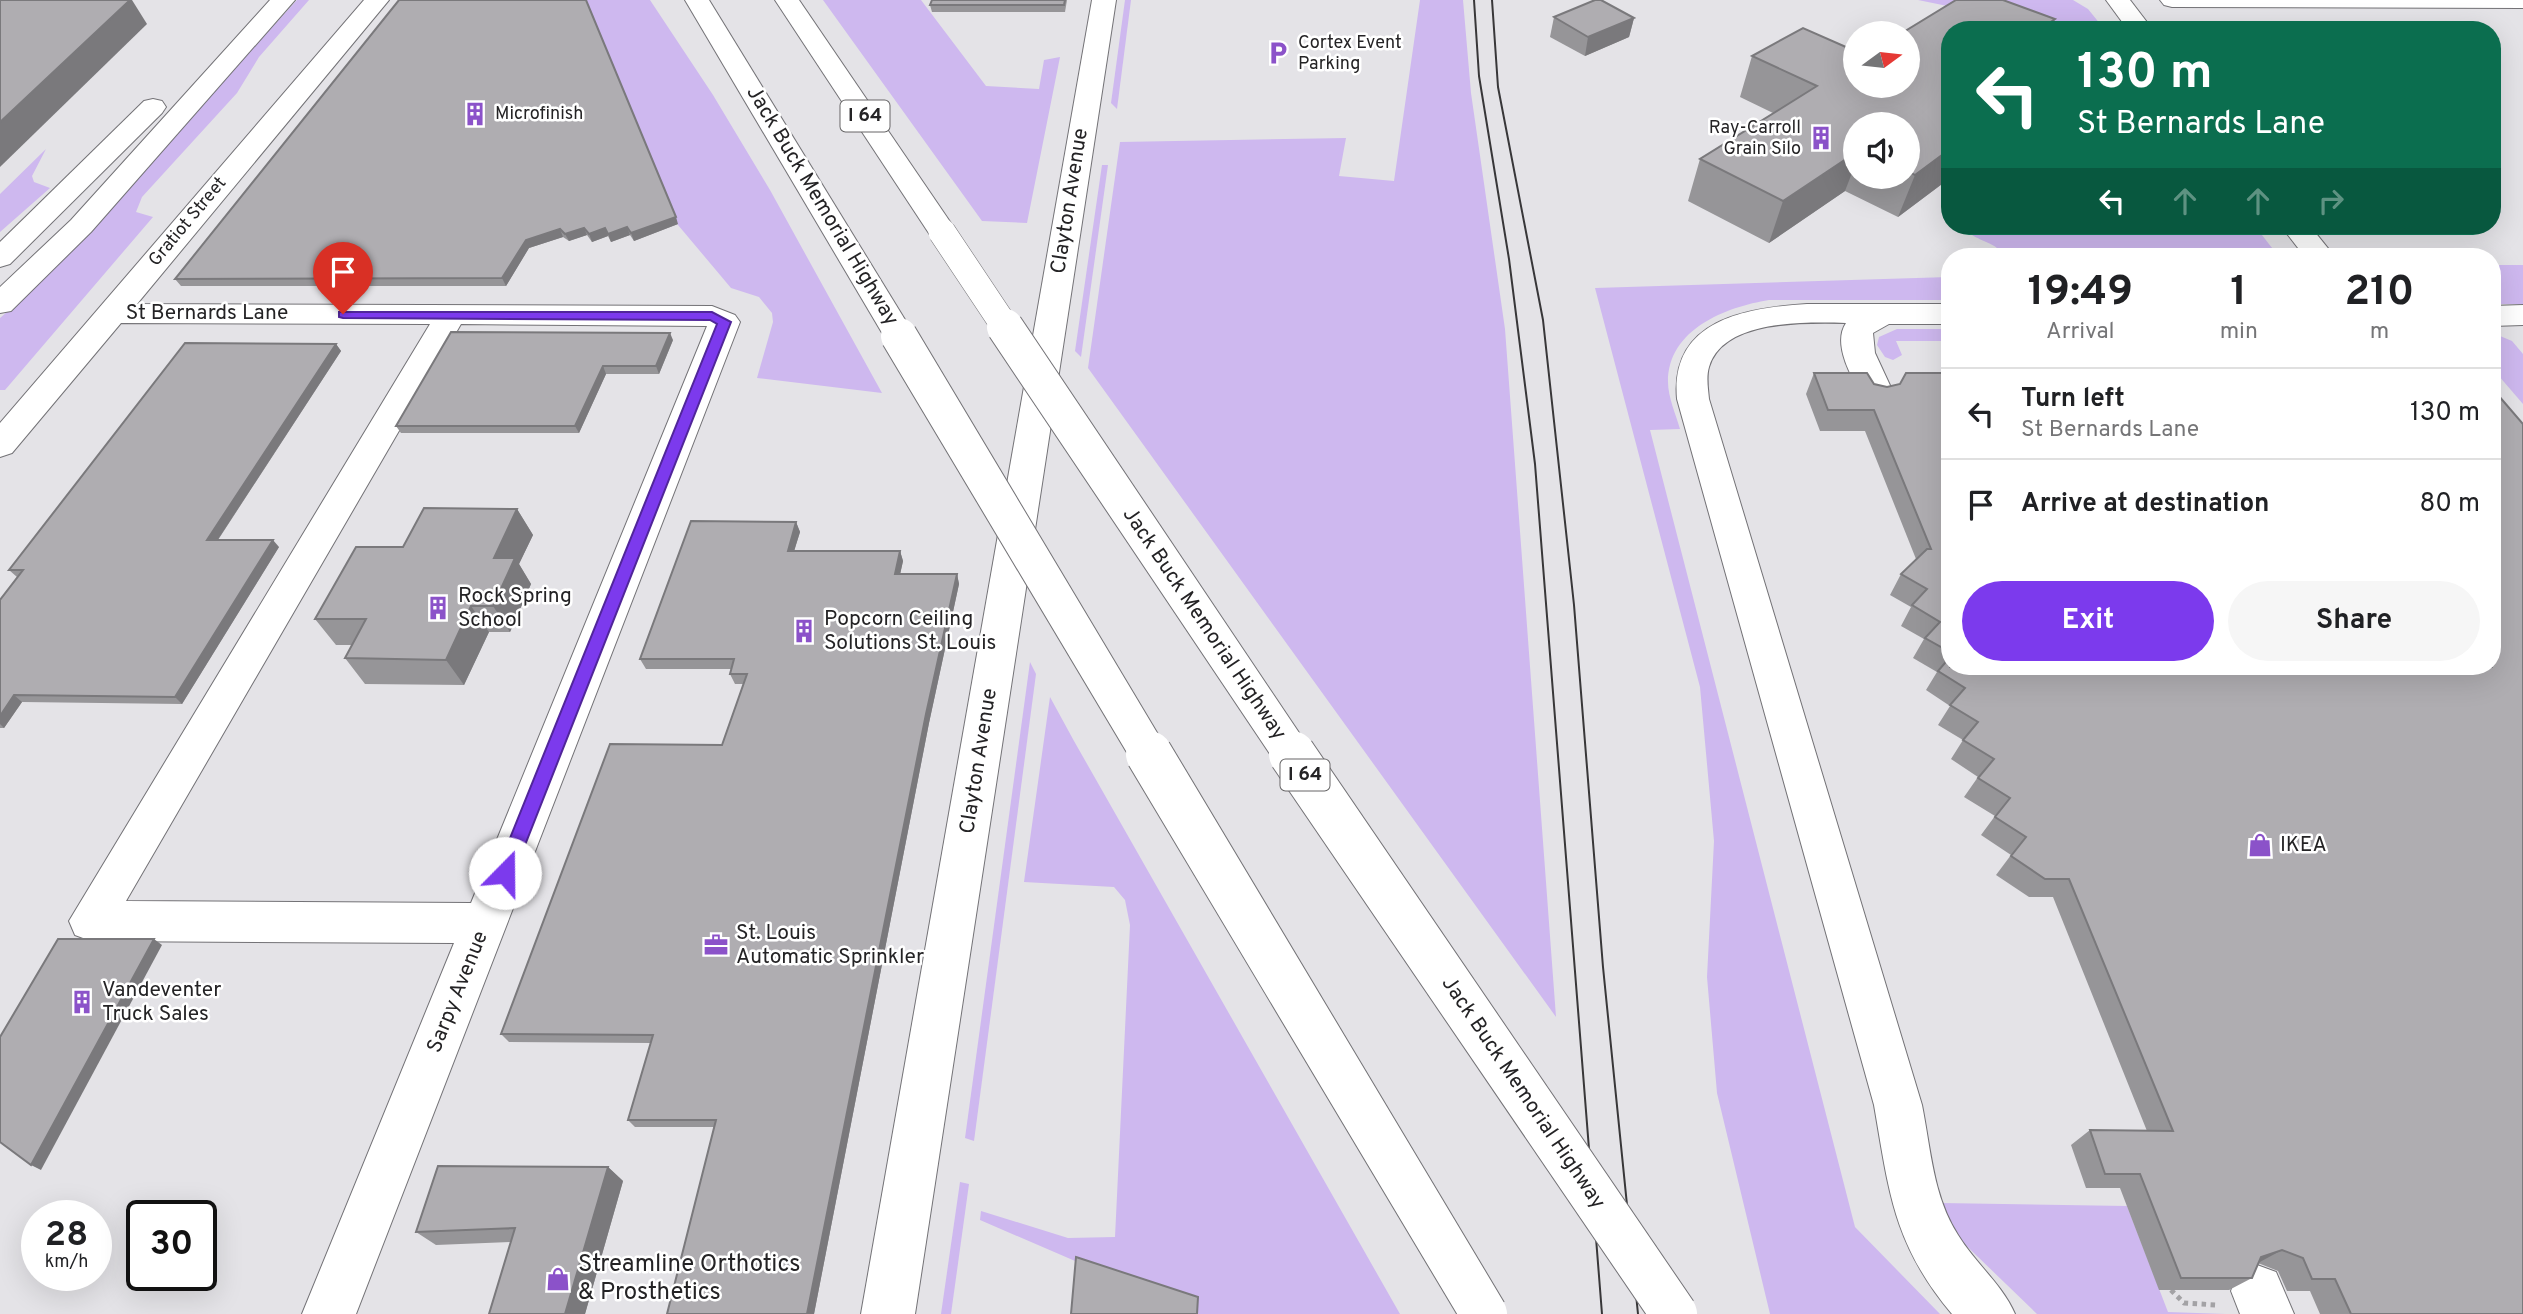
<!DOCTYPE html>
<html lang="en">
<head>
<meta charset="utf-8">
<style>
  :root { --surface:#fff; --page:#f6f6f6; --text:#202124; --muted:#757577; --line:#e0e0e0; --accent:#7c3aed }
  body { margin:0; font-family:Overpass,sans-serif; background:var(--page); color:var(--text); height:100vh; display:flex; flex-direction:column; font-size:26px; white-space:nowrap }
  * { box-sizing:border-box; margin:0 }
  p { font-size:23px; color:var(--muted) }
  .icon { flex:none; width:38px; height:38px; fill:none; stroke:currentColor; stroke-width:2; stroke-linecap:round; stroke-linejoin:round }
  .map { position:relative; flex:1; overflow:hidden }
  .details { position:absolute; left:1941px; top:248px; width:560px; height:427px; display:flex; flex-direction:column; background:var(--surface); border-radius:28px; box-shadow:0 7px 28px #0002 }
  .details>* { flex:none }
  .top-card { position:absolute; left:1941px; top:21px; width:560px; height:214px; border-radius:28px; box-shadow:0 7px 28px #0002; background:#0b6e4f; color:#fff; overflow:hidden }
  .needle { width:46px; rotate:75deg }
  .buttons { position:absolute; left:1843px; top:21px; display:grid; gap:14px }
  .buttons a { display:grid; place-items:center; width:77px; height:77px; border-radius:50%; background:var(--surface); box-shadow:0 7px 28px #0002; font-size:35px }
  .speed { position:absolute; left:21px; top:1200px; display:flex; gap:14px; font-size:35px; font-weight:700; text-align:center }
  .speed>* { display:grid; place-content:center; width:91px; height:91px; border-radius:50%; background:var(--surface); box-shadow:0 7px 28px #0002; line-height:1 }
  .speed small { font-size:18px; font-weight:400 }
  .speed .limit { border:4px solid #111; border-radius:10px; background:#fff; color:#111 }
  .pin { position:absolute; display:grid; place-items:center; width:60px; height:60px; color:#fff; margin:-72px -30px; border-radius:50% 50% 50% 0; rotate:-45deg; box-shadow:0 0 7px #0007 }
  .pin .icon { rotate:45deg }
  .me { position:absolute; width:77px; margin:-38px; rotate:22deg; stroke-linejoin:round; filter:drop-shadow(0 0 5px #0008) }
  .turn { display:flex; align-items:center; gap:24px; height:147px; padding:0 21px; font-size:32px }
  .turn .icon { width:91px; height:91px; stroke-width:2.5 }
  .turn b { display:block; font-size:49px; line-height:60px }
  .lanes { display:flex; align-items:center; height:66px; padding:0 21px; background:#0003; justify-content:center; gap:35px; direction:ltr }
  .lanes .off { opacity:.35 }
  .eta { display:flex; justify-content:space-evenly; align-items:center; height:119px; text-align:center }
  .eta b { font-size:42px; font-weight:700; line-height:49px }
  .primary-button { display:flex; gap:14px; margin-top:auto; padding:14px 21px }
  .primary-button a { flex:1; height:80px; border-radius:42px; background:var(--accent); color:#fff; font-size:28px; font-weight:700; line-height:80px; text-align:center }
  .primary-button a+a { background:var(--page); color:var(--text) }
  ul { padding:0; list-style:none }
  li { display:flex; align-items:center; gap:21px; height:91px; padding:0 21px; border-top:2px solid var(--line) }
  li div { flex:1 }
  li b { display:block; font-size:26px }
  li em { font-style:normal }
  .map>svg:first-child { display:block }
  .green { fill:#ceb8ef }
  .lines { fill:none; stroke-linecap:round; stroke-linejoin:round }
  .minor-casing { stroke:#737276; stroke-width:2 }
  .highway-casing { stroke:#737276; stroke-width:2 }
  .path { stroke:#a3a2a5; stroke-width:5; stroke-dasharray:4.5 4.5; stroke-linecap:butt }
  .minor { fill:#fff; fill-rule:evenodd }
  .highway { fill:#fff; fill-rule:evenodd }
  .tram { stroke:#383739; stroke-width:2 }
  .highway-bridge-far2-casing { stroke:#737276; stroke-width:28; stroke-linecap:butt }
  .highway-bridge-far1-casing { stroke:#737276; stroke-width:38; stroke-linecap:butt }
  .highway-bridge-casing { stroke:#737276; stroke-width:48; stroke-linecap:butt }
  .highway-bridge-far2 { stroke:#fff; stroke-width:27 }
  .highway-bridge-far1 { stroke:#fff; stroke-width:36 }
  .highway-bridge { stroke:#fff; stroke-width:46 }
  .wall { fill:#969598; fill-rule:evenodd }
  .shaded-wall { fill:#7a797c }
  .building { fill:#afadb1; stroke:#7a797c; stroke-width:2 }
  .route { fill:#7c3aed; stroke:#51269a; stroke-width:2 }
  .labels { text-anchor:middle; dominant-baseline:central; stroke-width:5; stroke-linejoin:round; paint-order:stroke }
  .far-poi-label { font-size:18px; fill:#242325; stroke:#fff; text-anchor:start }
  .far-street-label { font-size:18px; fill:#242325; stroke:#fff }
  .shield { fill:#fff; stroke:#666566; stroke-width:2 }
  .shield-label { font-size:19px; font-weight:bold; fill:#242325 }
  .street-label { font-size:21px; fill:#242325; stroke:#fff }
  .poi-label { font-size:21px; fill:#242325; stroke:#fff; text-anchor:start }
  .near-poi-label { font-size:24px; fill:#242325; stroke:#fff; text-anchor:start }
</style>
</head>
<body>
<div class="map">
<svg width="2523" height="1314" viewBox="0 0 2523 1314">
  <rect width="100%" height="100%" fill="#e4e3e7"/>
  <!-- green -->
  <g class="green">
    <polygon points="297,0 309,0 259,57 237,93 142,197 136,212 153,217 5,390 0,390 0,318 29,293"/>
    <polygon points="586,0 650,0 713,95 770,190 882,393 757,378 773,322 772,313 759,297 731,288 678,225"/>
    <polygon points="823,0 921,0 986,86 1039,89 1044,60 1060,57 1027,223 982,221"/>
    <polygon points="1125,0 1131,0 1117,109 1111,103"/>
    <polygon points="1420,0 1463,0 1471,93 1505,329 1556,1017 1088,368 1120,142 1346,138 1339,176 1394,181"/>
    <polygon points="1918,0 2073,0 2088,9 2105,30 2023,30 1967,10"/>
    <polygon points="46,149 32,176 34,182 50,188 0,232 0,194"/>
    <polygon points="1102,165 1108,165 1081,357 1075,351"/>
    <path d="M1963 226H2255L2279 257H2005C1995 239 1974 243 1963 226Z"/>
    <rect x="2492" y="265" width="31" height="39"/>
    <path d="M1949 277V300H1769C1726 307 1668 329 1668 382 1668 397 1676 415 1680 429L1650 430 1855 1227 1940 1314H1770L1717 1093 1707 977 1714 841 1700 687 1595 288Z"/>
    <polygon points="1897,329 1949,329 1949,341 1896,341 1902,355 1893,360 1885,357 1877,345 1879,337"/>
    <polygon points="2500,336 2512,341 2523,354 2523,404 2492,368 2492,339"/>
    <polygon points="1030,662 1036,674 974,1141 965,1138"/>
    <polygon points="1050,697 1074,741 1400,1314 1198,1314 980,1220 981,1211 1068,1238 1115,1237 1130,925 1125,900 1114,887 1024,882"/>
    <polygon points="960,1182 969,1184 951,1314 941,1314"/>
    <polygon points="1941,1203 2127,1206 2168,1312 2226,1314 2037,1314 1947,1227"/>
  </g>
  <g class="lines">
    <!-- minor casing -->
    <g class="minor-casing">
      <g id="minor">
        <path d="M364 0H389L137 304 712 306 735 315 740 322 356 1314H302L454 943 91 941 75 935 69 921 430 324 121 323 12 453 0 457V423ZM461 324 707 326 471 903 126 901Z"/>
        <polygon points="1092,0 1116,0 915,1314 861,1314"/>
        <polygon points="2106,0 2130,0 2153,30 2128,30"/>
        <polygon points="2160,0 2523,0 2523,8 2172,7 2164,5"/>
        <polygon points="2281,226 2310,226 2335,257 2305,257"/>
        <path d="M1807 304H1950V324H1889L1873 333 1875 353 1894 394 1890 402 1878 405 1866 402C1854 382 1831 345 1846 323 1808 322 1723 319 1709 367 1706 377 1708 388 1709 399L1922 1105C1931 1150 1933 1196 1958 1235 1975 1263 2002 1284 2015 1314H1952C1893 1244 1889 1191 1874 1105L1677 399C1670 320 1745 308 1807 304Z"/>
        <polygon points="2523,305 2523,325 2492,326 2492,306"/>
        <polygon points="2257,1265 2276,1272 2294,1314 2240,1314 2231,1291 2238,1272"/>
      </g>
    </g>
    <!-- highway casing -->
    <g class="highway-casing">
      <g id="highway">
        <polygon points="270,0 295,0 91,232 11,311 0,313 0,287 71,220"/>
        <polygon points="685,0 709,0 915,336 910,343 899,346 888,343"/>
        <polygon points="775,0 799,0 957,232 952,238 942,241 932,238"/>
        <polygon points="153,99 162,101 166,107 162,113 10,264 0,267 0,242 144,101"/>
      </g>
    </g>
    <!-- path -->
    <polyline class="path" points="2171,1290 2184,1303 2216,1305"/>
    <!-- minor -->
    <use href="#minor" class="minor"/>
    <!-- highway -->
    <use href="#highway" class="highway"/>
    <!-- tram -->
    <g class="tram">
      <polyline points="1474,0 1479,76 1509,259 1535,464 1602,1314"/>
      <polyline points="1492,0 1498,87 1543,320 1574,605 1603,967 1638,1314"/>
    </g>
    <!-- highway-bridge-far2 casing -->
    <g class="highway-bridge-far2-casing">
      <polyline id="highway-bridge-far2" points="942,232 1006,328"/>
    </g>
    <!-- highway-bridge-far1 casing -->
    <g class="highway-bridge-far1-casing">
      <g id="highway-bridge-far1">
        <polyline points="1005,327 1293,756"/>
        <polyline points="899,336 1150,756"/>
      </g>
    </g>
    <!-- highway-bridge casing -->
    <g class="highway-bridge-casing">
      <g id="highway-bridge">
        <polyline points="1149,754 1484,1314"/>
        <polyline points="1292,754 1674,1314"/>
      </g>
    </g>
    <!-- highway-bridge-far2 -->
    <use href="#highway-bridge-far2" class="highway-bridge-far2"/>
    <!-- highway-bridge-far1 -->
    <use href="#highway-bridge-far1" class="highway-bridge-far1"/>
    <!-- highway-bridge -->
    <use href="#highway-bridge" class="highway-bridge"/>
  </g>
  <!-- wall -->
  <g class="wall">
    <polygon points="399,0 678,224 634,241 630,235 611,242 608,236 592,242 587,235 569,241 563,237 529,248 506,286 181,286 175,279"/>
    <polygon points="932,0 1067,0 1065,12 932,12 930,5"/>
    <polygon points="1554,17 1634,18 1629,37 1585,56 1550,37"/>
    <path d="M1950 30V178L1898 217 1845 191 1769 243 1688 201 1700 159 1773 113 1740 97 1752 56 1855 86ZM1855 124H1908V177H1855Z"/>
    <polygon points="673,340 659,374 606,374 579,433 401,433 396,426"/>
    <polygon points="336,344 341,351 218,540 279,547 182,704 22,702 4,728 0,728 0,600 17,577 9,570"/>
    <polygon points="1814,373 1887,387 1950,373 1950,667 2523,1314 2320,1314 2310,1291 2287,1291 2278,1271 2258,1263 2252,1278 2229,1290 2159,1290 2120,1188 2086,1188 2071,1145 2090,1130 2147,1131 2053,897 2029,897 1996,875 2011,855 1981,835 1995,816 1964,797 1978,777 1951,759 1963,740 1938,725 1950,706 1926,690 1937,672 1913,658 1924,639 1901,626 1911,607 1890,595 1901,574 1916,559 1865,431 1820,431 1806,394"/>
    <polygon points="517,509 533,535 519,564 531,584 510,632 489,632 464,685 365,684 345,658 352,645 336,645 315,619 403,547"/>
    <polygon points="796,522 800,532 794,551 900,551 903,561 900,574 957,574 959,584 929,723 814,1314 667,1314 715,1127 635,1127 628,1120 651,1043 509,1042 501,1034 722,745 744,684 735,684 730,674 732,669 646,669 640,659"/>
    <polygon points="608,1167 623,1181 585,1314 489,1314 511,1242 436,1245 416,1232"/>
  </g>
  <!-- shaded-wall -->
  <g class="shaded-wall">
    <polygon points="130,0 132,0 147,24 0,167 0,122"/>
    <polygon points="1634,18 1629,37 1585,56 1588,37"/>
    <polygon points="2055,19 2050,30 2039,30"/>
    <polygon points="1950,149 1950,178 1898,217 1915,175"/>
    <polygon points="1855,153 1855,165 1845,191 1769,243 1783,201"/>
    <polygon points="676,217 678,224 634,241 631,233"/>
    <polygon points="627,227 630,235 611,242 608,234"/>
    <polygon points="584,228 587,235 569,241 565,234"/>
    <polygon points="605,228 608,236 592,242 589,234"/>
    <polygon points="560,229 563,237 529,248 506,286 502,278 526,240"/>
    <polygon points="670,333 673,340 659,374 656,366"/>
    <polygon points="336,344 341,351 213,547 207,540"/>
    <polygon points="603,366 606,374 579,433 575,426"/>
    <polygon points="517,509 533,535 519,564 531,584 510,632 493,606 494,558"/>
    <polygon points="796,522 800,532 791,561 788,551"/>
    <polygon points="273,540 279,547 182,704 175,697"/>
    <polygon points="900,551 903,561 898,584 895,574"/>
    <polygon points="957,574 959,584 929,723 814,1314 807,1314 926,714"/>
    <polygon points="471,606 489,632 464,685 446,660"/>
    <polygon points="14,695 22,702 4,728 0,724 0,716"/>
    <polygon points="154,939 162,945 41,1170 31,1165"/>
    <polygon points="608,1167 623,1181 585,1314 565,1314"/>
    <polygon points="2282,1250 2258,1263 2261,1257"/>
  </g>
  <!-- building -->
  <g class="building">
    <polygon points="0,0 130,0 0,122"/>
    <polygon points="399,0 586,0 676,217 631,233 627,227 608,234 605,228 589,234 584,228 565,234 560,229 526,240 502,278 175,279"/>
    <polygon points="932,0 1065,0 1064,5 930,5"/>
    <polygon points="1595,0 1601,0 1634,18 1588,37 1554,17"/>
    <polygon points="1956,0 2003,0 2055,19 2039,30 1950,30 1950,149 1915,175 1908,171 1908,124 1855,124 1855,153 1783,201 1700,159 1817,86 1752,56 1803,28 1855,51 1855,86 1908,86 1908,33 1902,33"/>
    <polygon points="451,332 670,333 656,366 603,366 575,426 396,426"/>
    <polygon points="185,343 336,344 207,540 273,540 175,697 14,695 0,716 0,600 23,570 9,570"/>
    <polygon points="1814,373 1867,373 1874,384 1887,387 1900,384 1906,373 1950,373 1950,652 1925,638 1940,622 1912,605 1927,589 1901,574 1927,549 1931,549 1874,410 1828,410"/>
    <polygon points="2492,388 2523,424 2523,1314 2351,1314 2335,1279 2312,1279 2303,1258 2282,1250 2261,1257 2252,1278 2181,1278 2140,1174 2105,1174 2090,1130 2173,1131 2069,879 2045,879 2011,856 2026,837 1995,817 2010,798 1978,778 1994,759 1963,740 1978,722 1950,705 1965,688 1938,671 1950,657 1950,667 2492,667"/>
    <polygon points="424,508 517,509 494,558 515,558 493,606 471,606 446,660 345,658 366,619 315,619 356,547 403,547"/>
    <polygon points="691,521 796,522 788,551 900,551 895,574 957,574 926,714 807,1314 667,1314 716,1120 628,1120 653,1035 501,1034 610,744 722,745 747,674 730,674 734,659 640,659"/>
    <polygon points="58,939 154,939 31,1165 0,1142 0,1037"/>
    <polygon points="438,1166 608,1167 565,1314 489,1314 515,1228 416,1232"/>
    <polygon points="1076,1257 1198,1297 1197,1314 1071,1314"/>
  </g>
  <!-- route -->
  <polygon class="route" points="339,312 712,312 731,322 514,873 505,881 496,873 717,324 710,320 343,318 339,317"/>
  <!-- icons -->
  <defs>
    <g id="parking-bare" transform="scale(1.89)"><path d="M-3.5-5.5H1a3.5 3.5 0 0 1 0 7H-1V5.5H-3.5ZM-1-3.4V-.6H.8a1.4 1.4 0 0 0 0-2.8Z" fill="#8b52c9" stroke="#fff" stroke-width="2.5" paint-order="stroke"/></g>
    <g id="building-bare" transform="scale(1.89)"><path d="M-4-6H4V6H1V3H-1V6H-4ZM-2.5-4.3h1.7v1.8h-1.7ZM.8-4.3h1.7v1.8H.8ZM-2.5-1h1.7V.8h-1.7ZM.8-1h1.7V.8H.8Z" fill="#8b52c9" stroke="#fff" stroke-width="2.5" paint-order="stroke"/></g>
    <g id="shop-bare" transform="scale(1.89)"><path d="M-5-2.5h2.3a2.7 3.5 0 0 1 5.4 0H5L5.5 6h-11ZM-1.5-2.5h3a1.5 2.3 0 0 0-3 0Z" fill="#8b52c9" stroke="#fff" stroke-width="2.5" paint-order="stroke"/></g>
    <g id="office-bare" transform="scale(1.89)"><path d="M-6-3h4V-5.5h4V-3h4V5H-6ZM-1-4.5V-3h2v-1.5ZM-6 0V1H6V0Z" fill="#8b52c9" stroke="#fff" stroke-width="2.5" paint-order="stroke"/></g>
  </defs>
  <g fill-rule="evenodd">
    <use href="#parking-bare" x="1278" y="53"/>
    <use href="#building-bare" x="475" y="114"/>
    <use href="#building-bare" x="1821" y="138"/>
    <use href="#building-bare" x="438" y="608"/>
    <use href="#building-bare" x="804" y="631"/>
    <use href="#shop-bare" x="2260" y="845"/>
    <use href="#office-bare" x="716" y="945"/>
    <use href="#building-bare" x="82" y="1002"/>
    <use href="#shop-bare" x="558" y="1279"/>
  </g>
  <g class="labels">
    <!-- far-poi labels -->
    <g class="far-poi-label">
      <text x="1298" y="43">Cortex Event<tspan x="1298" dy="21">Parking</tspan></text>
      <text x="495" y="114">Microfinish</text>
      <text x="1801" y="128" text-anchor="end">Ray-Carroll<tspan x="1801" dy="21">Grain Silo</tspan></text>
    </g>
    <!-- far-street labels -->
    <g class="far-street-label">
      <text transform="translate(188 222) rotate(-50)">Gratiot Street</text>
    </g>
    <!-- shield labels -->
    <g class="shield">
      <rect x="840.5" y="100.5" width="49" height="31" rx="5"/>
      <rect x="1280.5" y="759.5" width="49" height="31" rx="5"/>
    </g>
    <g class="shield-label">
      <text x="865" y="116">I 64</text>
      <text x="1305" y="775">I 64</text>
    </g>
    <!-- street labels -->
    <g class="street-label">
      <text transform="translate(1070 201) rotate(-81)">Clayton Avenue</text>
      <text transform="translate(822 206) rotate(59)">Jack Buck Memorial Highway</text>
      <text x="207" y="313">St Bernards Lane</text>
      <text transform="translate(1204 624) rotate(56)">Jack Buck Memorial Highway</text>
      <text transform="translate(979 761) rotate(-81)">Clayton Avenue</text>
      <text transform="translate(458 992) rotate(-68)">Sarpy Avenue</text>
      <text transform="translate(1523 1093) rotate(56)">Jack Buck Memorial Highway</text>
    </g>
    <!-- poi labels -->
    <g class="poi-label">
      <text x="458" y="596">Rock Spring<tspan x="458" dy="24">School</tspan></text>
      <text x="824" y="619">Popcorn Ceiling<tspan x="824" dy="24">Solutions St. Louis</tspan></text>
      <text x="2280" y="845">IKEA</text>
      <text x="736" y="933">St. Louis<tspan x="736" dy="24">Automatic Sprinkler</tspan></text>
      <text x="102" y="990">Vandeventer<tspan x="102" dy="24">Truck Sales</tspan></text>
    </g>
    <!-- near-poi labels -->
    <g class="near-poi-label">
      <text x="578" y="1265">Streamline Orthotics<tspan x="578" dy="28">&amp; Prosthetics</tspan></text>
    </g>
  </g>
</svg>
<div class="buttons">
<a><svg class="needle" viewBox="-14 -14 28 28"><path d="M0-13l5 13h-10z" fill="#e53935"/><path d="M0 13l5-13h-10z" fill="#757577"/></svg></a>
<a><svg class="icon" aria-label="sound" viewBox="0 0 24 24"><path d="M4 9h4l5-4v14l-5-4H4zM17 9q2 3 0 6"/></svg></a>
</div>
<div class="speed"><div>28<small>km/h</small></div><div class="limit">30</div></div>
<div class="pin" style="left:343px;top:314px;background:#d93025"><svg class="icon" aria-label="arrive" viewBox="0 0 24 24"><path d="M6 21V4h12l-3 4 3 4H6"/></svg></div>
<svg class="me" style="left:505px;top:873px" viewBox="-20 -20 40 40"><circle r="19" fill="#fff"/><path d="M0-13L10 11 0 6-10 11z" fill="#7c3aed"/></svg>
<div class="top-card">
<div class="turn"><svg class="icon" aria-label="left" viewBox="0 0 24 24"><path d="M17 20v-9H6M10 6l-5 5 5 5"/></svg><div><b>130 m</b>St Bernards Lane</div></div>
<div class="lanes"><svg class="icon" aria-label="left" viewBox="0 0 24 24"><path d="M17 20v-9H6M10 6l-5 5 5 5"/></svg><svg class="icon off" aria-label="ahead" viewBox="0 0 24 24"><path d="M12 20V5M6 11l6-6 6 6"/></svg><svg class="icon off" aria-label="ahead" viewBox="0 0 24 24"><path d="M12 20V5M6 11l6-6 6 6"/></svg><svg class="icon off" aria-label="right" viewBox="0 0 24 24"><path d="M7 20v-9h11M14 6l5 5-5 5"/></svg></div>
</div>
<section class="details">
<div class="eta">
<div><b>19:49</b><p>Arrival</p></div>
<div><b>1</b><p>min</p></div>
<div><b>210</b><p>m</p></div>
</div>
<ul>
<li><svg class="icon" aria-label="left" viewBox="0 0 24 24"><path d="M17 20v-9H6M10 6l-5 5 5 5"/></svg><div><b>Turn left</b><p>St Bernards Lane</p></div><em>130 m</em></li>
<li><svg class="icon" aria-label="arrive" viewBox="0 0 24 24"><path d="M6 21V4h12l-3 4 3 4H6"/></svg><div><b>Arrive at destination</b></div><em>80 m</em></li>
</ul>
<div class="primary-button"><a>Exit</a><a>Share</a></div>
</section>
</div>
</body>
</html>
